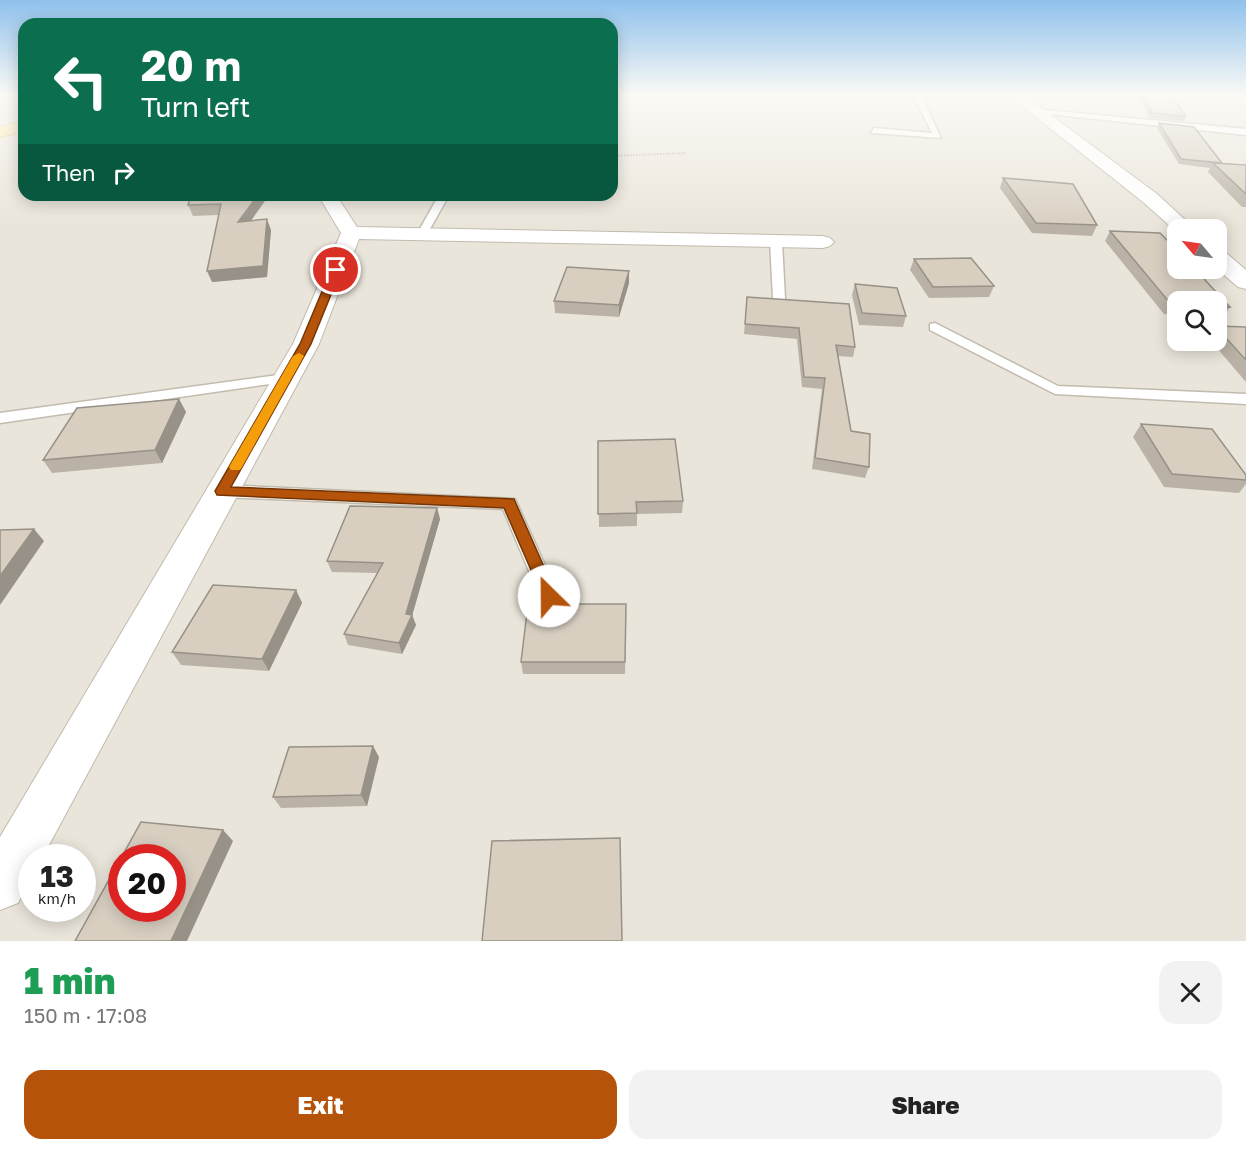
<!DOCTYPE html>
<html lang="en">
<head>
<meta charset="utf-8">
<style>
  :root { --surface:#fff; --page:#f2f2f2; --text:#222; --muted:#767676; --accent:#b45309 }
  body { margin:0; font-family:"Golos Text",sans-serif; background:var(--page); color:var(--text); height:100vh; display:flex; flex-direction:column; font-size:22px; white-space:nowrap }
  * { box-sizing:border-box; margin:0 }
  p { font-size:20px; color:var(--muted) }
  .icon { flex:none; width:33px; height:33px; fill:none; stroke:currentColor; stroke-width:2; stroke-linecap:round; stroke-linejoin:round }
  .map { position:relative; height:941px; overflow:hidden }
  .side { display:flex; flex-direction:column; background:var(--surface); flex:1 }
  .side>* { flex:none }
  .guide { position:absolute; left:18px; top:18px; width:600px; height:183px; border-radius:18px; box-shadow:0 3px 15px #0003; background:#0b6e4f; color:#fff; overflow:hidden }
  .needle { width:39px; rotate:299deg }
  .tools { position:absolute; left:1167px; top:219px; display:grid; gap:12px }
  .tools a { display:grid; place-items:center; width:60px; height:60px; border-radius:12px; background:var(--surface); box-shadow:0 3px 15px #0003; font-size:30px }
  .speed { position:absolute; left:18px; top:844px; display:flex; gap:12px; font-size:30px; font-weight:700; text-align:center }
  .speed>* { display:grid; place-content:center; width:78px; height:78px; border-radius:50%; background:var(--surface); box-shadow:0 3px 15px #0003; line-height:1 }
  .speed small { font-size:15px; font-weight:400 }
  .speed .limit { border:9px solid #d22; background:#fff; color:#111 }
  .pin { position:absolute; display:grid; place-items:center; width:51px; height:51px; color:#fff; margin:-26px; border:3px solid #fff; border-radius:50%; box-shadow:0 2px 6px #0007 }
  .me { position:absolute; width:66px; margin:-33px; rotate:337deg; stroke-linejoin:round; filter:drop-shadow(0 0 4px #0008) }
  .turn { display:flex; align-items:center; gap:21px; height:126px; padding:0 24px; font-size:27px }
  .turn .icon { width:78px; height:78px; stroke-width:2.5 }
  .turn b { display:block; font-size:42px; line-height:51px }
  .then { display:flex; align-items:center; height:57px; padding:0 24px; background:#0003; gap:12px; font-size:22px }
  .round { display:grid; place-items:center; flex:none; width:63px; height:63px; border-radius:18px; background:var(--page) }
  .overview { display:flex; align-items:center; justify-content:space-between; height:102px; padding:0 24px }
  h1 { font-size:36px; font-weight:800; line-height:45px; color:#1e9e55 }
  .action { display:flex; gap:12px; margin-top:auto; padding:12px 24px }
  .action a { flex:1; height:69px; border-radius:18px; background:var(--accent); color:#fff; font-size:24px; font-weight:800; line-height:69px; text-align:center }
  .action a+a { background:var(--page); color:var(--text) }
  .map>svg:first-child { display:block }
  .residential { fill:#eae5da; fill-rule:evenodd }
  .lines { fill:none; stroke-linecap:round; stroke-linejoin:round }
  .lane-casing { stroke:#c2bbae; stroke-width:3 }
  .street-casing { stroke:#c2bbae; stroke-width:2 }
  .primary-casing { stroke:#e6c16a; stroke-width:2 }
  .path { stroke:#c4b79f; stroke-width:2; stroke-dasharray:1.5 1.5; stroke-linecap:butt }
  .lane { fill:#fff; fill-rule:evenodd }
  .street { fill:#fff; fill-rule:evenodd }
  .primary { fill:#ffe39c; fill-rule:evenodd }
  .wall { fill:#bab2a6 }
  .shaded-wall { fill:#979187 }
  .building { fill:#d8cfc1; stroke:#979187; stroke-width:1.5; fill-rule:evenodd }
  .route { fill:#b45309; stroke:#753606; stroke-width:1.5 }
  .slow { fill:#f59e0b }
</style>
</head>
<body>
<div class="map">
<svg width="1246" height="941" viewBox="0 0 1246 941">
  <rect width="100%" height="100%" fill="#f6f3ec"/>
  <!-- residential -->
  <path class="residential" d="M0 95H24V195H612V95H1246V941H0ZM1178 230H1216V268H1178ZM1178 302H1216V340H1178ZM32 858H82V909H32ZM122 858H172V909H122Z"/>
  <g class="lines">
    <!-- lane casing -->
    <g class="lane-casing">
      <g id="lane">
        <polygon points="913,95 921,95 941,138 871,133 874,128 932,133"/>
        <polygon points="1035,109 1246,129 1246,135 1038,113"/>
        <polygon points="439,195 449,195 426,236 418,236 417,234"/>
        <polygon points="776,238 782,241 785,299 779,303 773,299 770,241"/>
        <polygon points="935,323 1058,386 1246,394 1246,404 1055,394 930,330 930,324"/>
        <polygon points="286,374 293,378 291,381 0,423 0,413"/>
        <polygon points="222,485 515,499 559,596 556,602 549,604 542,602 503,509 222,497 214,491"/>
      </g>
    </g>
    <!-- street casing -->
    <g class="street-casing">
      <g id="street">
        <polygon points="1008,95 1024,95 1157,194 1196,230 1178,230 1178,233 1143,202"/>
        <polygon points="318,195 336,195 357,227 823,236 830,238 834,242 830,246 823,248 359,239 319,344 42,858 32,858 32,877 18,903 0,910 0,837 293,344 341,233"/>
        <polygon points="1216,250 1224,251 1246,270 1246,289 1238,287 1216,268"/>
      </g>
    </g>
    <!-- primary casing -->
    <g class="primary-casing">
      <polygon id="primary" points="24,121 24,131 0,137 0,127"/>
    </g>
    <!-- path -->
    <polyline class="path" points="612,156 687,153"/>
    <!-- lane -->
    <use href="#lane" class="lane"/>
    <!-- street -->
    <use href="#street" class="street"/>
    <!-- primary -->
    <use href="#primary" class="primary"/>
  </g>
  <!-- wall -->
  <g class="wall">
    <polygon points="1137,95 1170,95 1186,116 1184,121 1150,118"/>
    <polygon points="1159,123 1222,163 1246,165 1246,207 1242,207 1208,172 1210,168 1179,164 1157,128"/>
    <polygon points="1003,178 1097,225 1092,236 1032,233 1000,188"/>
    <polygon points="191,195 269,195 251,221 271,230 267,277 212,282 219,215 193,216 188,205"/>
    <polygon points="1110,231 1230,307 1223,318 1216,317 1216,302 1178,302 1178,315 1164,314 1105,241"/>
    <polygon points="914,259 994,286 989,297 929,298 910,270"/>
    <polygon points="629,271 629,283 619,317 555,313 554,301"/>
    <polygon points="855,284 906,316 903,327 859,325 852,295"/>
    <polygon points="747,297 855,347 853,357 838,356 851,431 869,467 865,478 812,469 822,389 802,387 797,339 744,334"/>
    <polygon points="1216,327 1246,327 1246,382 1210,340 1216,340"/>
    <polygon points="179,399 186,412 162,463 52,473 43,460"/>
    <polygon points="1141,424 1246,475 1246,484 1239,493 1164,487 1133,437"/>
    <polygon points="598,441 683,501 682,513 637,514 637,526 599,527"/>
    <polygon points="437,508 440,519 412,615 416,625 402,654 348,645 344,634 377,573 332,572 327,561"/>
    <polygon points="296,590 302,603 269,671 181,665 172,652"/>
    <polygon points="626,604 625,674 523,674 521,662"/>
    <polygon points="379,757 367,806 281,808 273,797"/>
  </g>
  <!-- shaded-wall -->
  <g class="shaded-wall">
    <polygon points="258,195 269,195 242,233 238,222"/>
    <polygon points="267,219 271,230 267,277 212,282 207,271"/>
    <polygon points="629,271 629,283 619,317 619,305"/>
    <polygon points="179,399 186,412 162,463 155,450"/>
    <polygon points="437,508 440,519 412,616 412,615 416,625 402,654 399,643 406,614"/>
    <polygon points="34,529 44,541 0,605 0,576"/>
    <polygon points="296,590 302,603 269,671 262,659"/>
    <polygon points="373,746 379,757 367,806 361,795"/>
    <polygon points="223,830 233,841 187,941 171,941"/>
  </g>
  <!-- building -->
  <g class="building">
    <polygon points="1141,95 1170,95 1186,116 1153,113"/>
    <polygon points="1159,123 1194,127 1222,163 1181,159"/>
    <polygon points="1213,163 1246,165 1246,194"/>
    <polygon points="1003,178 1073,184 1097,225 1036,223"/>
    <polygon points="191,195 258,195 238,222 267,219 263,266 207,271 221,204 188,205"/>
    <polygon points="1110,231 1160,233 1178,251 1178,268 1194,268 1230,307 1216,306 1216,302 1178,302 1178,304 1170,303"/>
    <polygon points="971,258 994,286 933,287 914,259"/>
    <polygon points="567,267 629,271 619,305 554,301"/>
    <polygon points="855,284 897,288 906,316 862,313"/>
    <polygon points="747,297 849,304 855,347 836,345 851,431 870,434 869,467 815,458 825,378 804,377 799,328 745,324"/>
    <polygon points="1216,326 1246,327 1246,360 1216,327"/>
    <polygon points="179,399 155,450 43,460 77,408"/>
    <polygon points="1141,424 1212,429 1246,475 1246,480 1172,474"/>
    <polygon points="675,439 683,501 636,502 637,513 598,514 598,441"/>
    <polygon points="350,506 437,508 406,614 412,615 399,643 344,634 383,563 327,561"/>
    <polygon points="34,529 0,576 0,530"/>
    <polygon points="213,585 296,590 262,659 172,652"/>
    <polygon points="528,604 626,604 625,662 521,662"/>
    <polygon points="373,746 361,795 273,797 289,747"/>
    <path d="M141 822 223 830 171 941H75ZM122 858H172V909H122Z"/>
    <polygon points="620,838 622,941 482,941 492,841"/>
  </g>
  <!-- sky -->
  <linearGradient id="sky" x2="0" y2="1"><stop stop-color="#8fc1ec"/><stop offset="0.42" stop-color="#fbfaf6"/><stop offset="1" stop-color="#fbfaf6" stop-opacity="0"/></linearGradient>
  <rect width="1246" height="227" fill="url(#sky)"/>
  <!-- route -->
  <polygon class="route" points="336,267 341,270 311,344 231,487 514,499 557,596 555,600 544,600 504,508 217,495 215,491 300,344 331,270"/>
  <!-- slow -->
  <polygon class="slow" points="299,353 304,356 242,467 240,470 231,470 229,467 293,356"/>
</svg>
<div class="tools">
<a><svg class="needle" viewBox="-14 -14 28 28"><path d="M0-13l5 13h-10z" fill="#e53935"/><path d="M0 13l5-13h-10z" fill="#767676"/></svg></a>
<a><svg class="icon" aria-label="search" viewBox="0 0 24 24"><circle cx="10" cy="10" r="6"/><path d="M15 15l6 6"/></svg></a>
</div>
<div class="speed"><div>13<small>km/h</small></div><div class="limit">20</div></div>
<div class="pin" style="left:336px;top:270px;background:#d93025"><svg class="icon" aria-label="arrive" viewBox="0 0 24 24"><path d="M6 21V4h12l-3 4 3 4H6"/></svg></div>
<svg class="me" style="left:549px;top:596px" viewBox="-20 -20 40 40"><circle r="19" fill="#fff"/><path d="M0-13L10 11 0 6-10 11z" fill="#b45309"/></svg>
<div class="guide">
<div class="turn"><svg class="icon" aria-label="left" viewBox="0 0 24 24"><path d="M17 20v-9H6M10 6l-5 5 5 5"/></svg><div><b>20 m</b>Turn left</div></div>
<div class="then">Then<svg class="icon" aria-label="right" viewBox="0 0 24 24"><path d="M7 20v-9h11M14 6l5 5-5 5"/></svg></div>
</div>
</div>
<section class="side">
<div class="overview"><div><h1>1 min</h1><p>150 m · 17:08</p></div><a class="round"><svg class="icon" aria-label="close" viewBox="0 0 24 24"><path d="M6 6l12 12M18 6L6 18"/></svg></a></div>
<div class="action"><a>Exit</a><a>Share</a></div>
</section>
</body>
</html>
